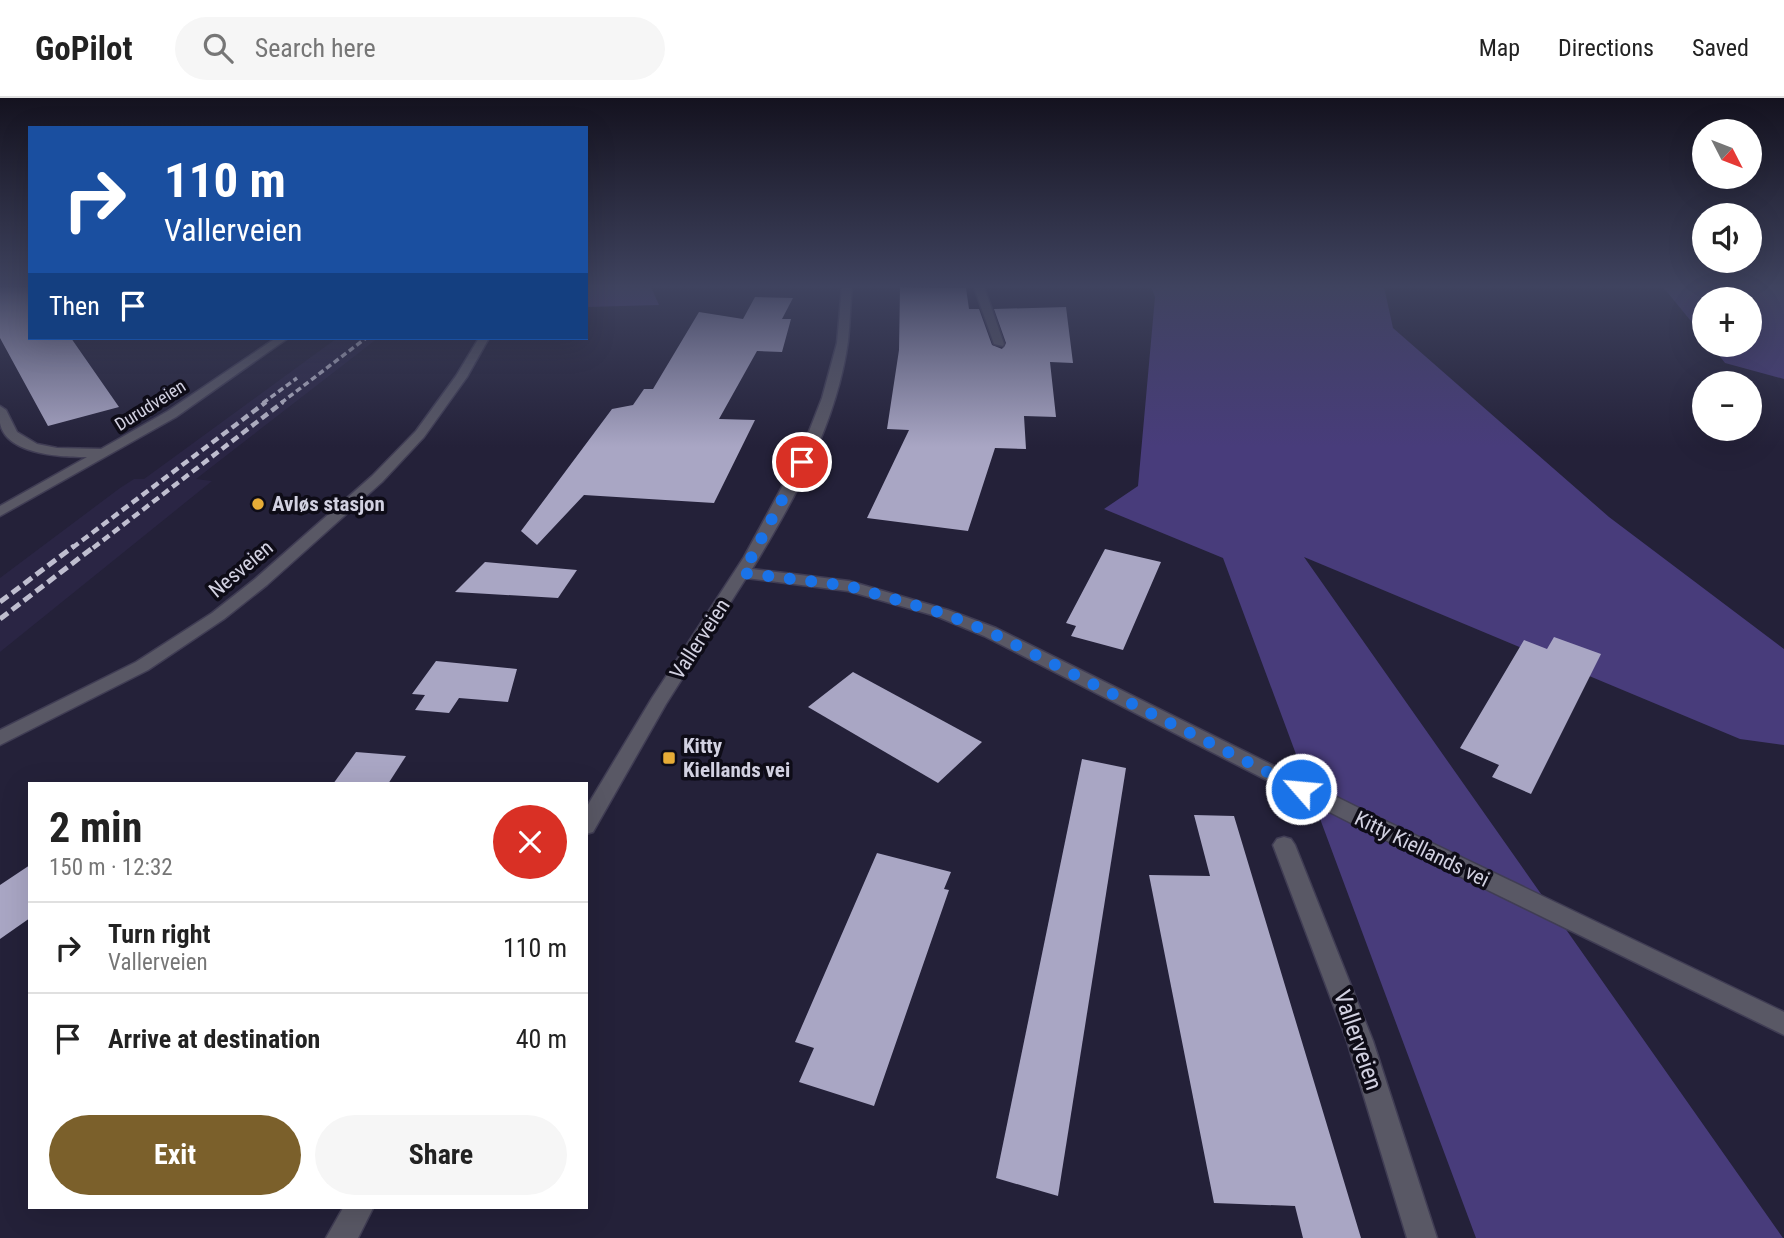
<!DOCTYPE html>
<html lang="en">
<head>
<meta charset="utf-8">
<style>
  :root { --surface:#fff; --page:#f6f6f6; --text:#222; --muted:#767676; --line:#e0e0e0; --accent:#7b602b }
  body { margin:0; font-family:"Roboto Condensed",sans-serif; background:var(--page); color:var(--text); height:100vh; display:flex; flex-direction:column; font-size:26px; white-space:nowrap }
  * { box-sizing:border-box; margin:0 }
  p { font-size:23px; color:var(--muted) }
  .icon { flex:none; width:38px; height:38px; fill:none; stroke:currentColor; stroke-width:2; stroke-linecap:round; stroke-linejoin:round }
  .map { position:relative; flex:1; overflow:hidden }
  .drawer { position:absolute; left:28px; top:684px; width:560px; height:427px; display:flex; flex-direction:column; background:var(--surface); border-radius:0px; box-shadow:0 7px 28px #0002 }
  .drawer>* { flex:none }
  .guide { position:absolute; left:28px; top:28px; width:560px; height:214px; border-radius:0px; box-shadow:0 7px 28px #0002; background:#1a4fa0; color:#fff; overflow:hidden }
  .needle { width:46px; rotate:132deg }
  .controls { position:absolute; left:1692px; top:21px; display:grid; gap:14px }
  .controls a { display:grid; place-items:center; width:70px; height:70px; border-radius:50%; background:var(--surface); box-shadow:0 7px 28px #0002; font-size:35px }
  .pin { position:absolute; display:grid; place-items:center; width:60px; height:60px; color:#fff; margin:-30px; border:4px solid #fff; border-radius:50%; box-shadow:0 2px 7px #0007 }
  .me { position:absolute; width:77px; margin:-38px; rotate:297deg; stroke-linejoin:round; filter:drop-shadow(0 0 5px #0008) }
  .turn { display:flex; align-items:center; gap:24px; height:147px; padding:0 21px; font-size:32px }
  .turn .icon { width:91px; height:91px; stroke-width:2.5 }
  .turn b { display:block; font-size:49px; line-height:60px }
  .then { display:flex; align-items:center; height:66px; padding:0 21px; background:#0003; gap:14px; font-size:26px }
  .round { display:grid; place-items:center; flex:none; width:74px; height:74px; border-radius:37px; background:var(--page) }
  .overview { display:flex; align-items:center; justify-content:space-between; height:119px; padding:0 21px }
  h1 { font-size:42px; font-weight:700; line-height:52px }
  .cta { display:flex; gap:14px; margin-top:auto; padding:14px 21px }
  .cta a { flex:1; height:80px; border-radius:42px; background:var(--accent); color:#fff; font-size:28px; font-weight:700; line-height:80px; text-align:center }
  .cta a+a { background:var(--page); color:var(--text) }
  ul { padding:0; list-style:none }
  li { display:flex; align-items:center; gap:21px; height:91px; padding:0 21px; border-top:2px solid var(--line) }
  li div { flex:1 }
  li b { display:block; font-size:26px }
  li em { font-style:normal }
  header { display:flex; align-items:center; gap:42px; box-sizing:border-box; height:98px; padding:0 35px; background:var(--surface); border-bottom:2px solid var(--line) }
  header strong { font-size:33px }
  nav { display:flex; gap:38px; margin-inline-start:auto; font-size:24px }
  .search { width:490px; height:63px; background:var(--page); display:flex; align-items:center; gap:18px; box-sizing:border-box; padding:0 24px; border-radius:38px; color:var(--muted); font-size:26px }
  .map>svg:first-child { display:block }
  .built { fill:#2a2544 }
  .green { fill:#483c7b }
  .building { fill:#a9a6c4 }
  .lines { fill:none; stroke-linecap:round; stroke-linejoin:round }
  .minor-casing { stroke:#403d54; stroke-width:3 }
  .minor { fill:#595865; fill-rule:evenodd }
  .rail-far2 { stroke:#bfbecf; stroke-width:3.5; stroke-dasharray:6 3.5; stroke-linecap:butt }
  .rail-far1 { stroke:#bfbecf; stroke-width:4.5; stroke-dasharray:8 4.5; stroke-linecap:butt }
  .rail { stroke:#bfbecf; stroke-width:5; stroke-dasharray:10 5; stroke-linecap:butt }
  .route { stroke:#1a73e8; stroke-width:12; stroke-dasharray:0 21.6 }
  .poi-dot { fill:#e7ac37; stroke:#0e0c17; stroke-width:2.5 }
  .labels { text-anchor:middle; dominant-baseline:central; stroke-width:7; stroke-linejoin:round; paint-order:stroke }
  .far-street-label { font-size:18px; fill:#d2d1e1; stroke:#0e0c17 }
  .poi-label { font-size:21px; font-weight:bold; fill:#d2d1e1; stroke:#0e0c17; text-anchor:start }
  .street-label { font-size:21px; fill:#d2d1e1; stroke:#0e0c17 }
  .near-street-label { font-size:24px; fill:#d2d1e1; stroke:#0e0c17 }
</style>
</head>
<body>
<header>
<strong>GoPilot</strong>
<div class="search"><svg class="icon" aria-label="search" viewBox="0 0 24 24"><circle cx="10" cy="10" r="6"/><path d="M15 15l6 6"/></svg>Search here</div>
<nav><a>Map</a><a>Directions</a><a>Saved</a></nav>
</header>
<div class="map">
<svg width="1784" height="1140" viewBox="0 0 1784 1140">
  <rect width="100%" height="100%" fill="#242139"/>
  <!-- built -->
  <polygon class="built" points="337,240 378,240 196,381 212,383 0,554 0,480 120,390 134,381 144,381"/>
  <!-- green -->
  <g class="green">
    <polygon points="586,189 651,189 659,207 586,209"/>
    <polygon points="1151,189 1384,189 1393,230 1609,419 1784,551 1784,647 1740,641 1304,459 1783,1140 1476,1140 1223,460 1104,411 1138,388 1155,199"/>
    <polygon points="1663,189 1784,189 1784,281 1725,265 1711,247 1750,247 1750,201 1704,201 1704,239"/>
  </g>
  <!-- building -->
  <g class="building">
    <polygon points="0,189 30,189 30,240 71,240 119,309 48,328 0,240"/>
    <polygon points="900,189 966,190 969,211 979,211 992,247 1002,251 1006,245 994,211 1066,209 1073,265 1050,264 1056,319 1024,318 1026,351 995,350 968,433 867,420 909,332 887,331 899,252"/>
    <polygon points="755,199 793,200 782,221 791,221 782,254 757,253 719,321 755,322 714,405 584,397 537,447 521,433 612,311 633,307 644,291 653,291 699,214 743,221"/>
    <polygon points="1105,451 1161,464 1123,552 1071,538 1076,528 1066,525"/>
    <polygon points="485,464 577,472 558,500 455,494"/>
    <polygon points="1554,539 1601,556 1531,696 1492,679 1499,667 1460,650 1524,542 1547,551"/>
    <polygon points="436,563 517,571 508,604 459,600 449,615 415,612 425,597 412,596"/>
    <polygon points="853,574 982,644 938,685 808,609"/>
    <polygon points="356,654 406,658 388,686 333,686"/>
    <polygon points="1082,661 1126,670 1058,1098 996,1080"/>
    <polygon points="1194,717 1234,718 1361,1140 1303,1140 1295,1108 1214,1105 1149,777 1210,778"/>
    <polygon points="877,755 951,774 944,791 949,792 874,1008 799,984 814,950 795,944"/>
    <polygon points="30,767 30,820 0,841 0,787"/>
  </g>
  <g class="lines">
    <!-- minor casing -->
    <g class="minor-casing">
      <g id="minor">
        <path d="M842 189H852C850 207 850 225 848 243 837 324 794 403 752 471L849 483 948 512 996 530 1369 715 1784 914V937L1355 727 984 538 936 518 848 493 746 480 666 606 593 734 586 736V710L652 600 744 459 801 354 822 300 837 245Z"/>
        <polygon points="974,189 984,189 1004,246 1003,248 994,246"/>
        <path d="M276 240H288L176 319 0 418V408L87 359C62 359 6 357 0 325 0 320 0 314 0 308L6 312 17 334 37 346 57 350 101 351 168 313Z"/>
        <polygon points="479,240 489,240 467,279 424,339 382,384 267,487 224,521 148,572 0,647 0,632 136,564 212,515 255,481 372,378 416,333 456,278"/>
        <polygon points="1284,739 1291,741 1295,747 1373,943 1437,1140 1407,1140 1347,943 1273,747 1277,741"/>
        <polygon points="343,1110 373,1110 358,1140 326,1140"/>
      </g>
    </g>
    <!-- minor -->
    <use href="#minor" class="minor"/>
    <!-- rail-far2 -->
    <g class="rail-far2">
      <polyline points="263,305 297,280"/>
      <polyline points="281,305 366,240"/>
    </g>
    <!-- rail-far1 -->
    <g class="rail-far1">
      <polyline points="72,450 266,304"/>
      <polyline points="93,450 283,304"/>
    </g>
    <!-- rail -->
    <g class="rail">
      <polyline points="0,504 74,448"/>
      <polyline points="0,521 95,448"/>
    </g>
  </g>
  <!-- sky -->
  <linearGradient id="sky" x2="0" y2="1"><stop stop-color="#14121f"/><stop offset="0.54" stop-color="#3f435f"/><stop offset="1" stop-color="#3f435f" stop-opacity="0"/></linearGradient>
  <rect width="1784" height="349" fill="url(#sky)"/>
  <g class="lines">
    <!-- route -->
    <polyline class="route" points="802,364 743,475 849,488 942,515 990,534 1301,691"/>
  </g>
  <!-- markers -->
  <g class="poi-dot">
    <circle cx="258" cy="406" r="7"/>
    <rect x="662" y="653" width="14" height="14" rx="3.5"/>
  </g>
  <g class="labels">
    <!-- far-street labels -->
    <g class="far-street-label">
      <text transform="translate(150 307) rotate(-32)">Durudveien</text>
    </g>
    <!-- poi labels -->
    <g class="poi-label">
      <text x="272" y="406">Avløs stasjon</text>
      <text x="683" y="648">Kitty<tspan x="683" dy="24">Kiellands vei</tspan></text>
    </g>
    <!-- street labels -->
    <g class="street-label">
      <text transform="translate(241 471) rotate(-40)">Nesveien</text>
      <text transform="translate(700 541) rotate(-57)">Vallerveien</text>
      <text transform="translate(1422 751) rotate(26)">Kitty Kiellands vei</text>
    </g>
    <!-- near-street labels -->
    <g class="near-street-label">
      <text transform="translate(1358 942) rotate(71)">Vallerveien</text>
    </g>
  </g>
</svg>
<div class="controls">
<a><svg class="needle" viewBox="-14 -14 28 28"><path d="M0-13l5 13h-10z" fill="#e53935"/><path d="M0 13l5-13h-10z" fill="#767676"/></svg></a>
<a><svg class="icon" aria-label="sound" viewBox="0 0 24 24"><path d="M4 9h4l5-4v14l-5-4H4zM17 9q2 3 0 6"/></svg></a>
<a>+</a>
<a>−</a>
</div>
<div class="pin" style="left:802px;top:364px;background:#d93025"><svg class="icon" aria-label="arrive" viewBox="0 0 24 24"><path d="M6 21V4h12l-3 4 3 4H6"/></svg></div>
<svg class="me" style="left:1301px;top:691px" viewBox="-20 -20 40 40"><circle r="17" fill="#1a73e8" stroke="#fff" stroke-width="3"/><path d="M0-11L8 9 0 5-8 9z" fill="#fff"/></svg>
<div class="guide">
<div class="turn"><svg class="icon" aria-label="right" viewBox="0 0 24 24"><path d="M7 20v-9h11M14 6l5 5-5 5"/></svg><div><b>110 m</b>Vallerveien</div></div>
<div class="then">Then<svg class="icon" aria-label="arrive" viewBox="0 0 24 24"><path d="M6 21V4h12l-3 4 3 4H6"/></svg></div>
</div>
<section class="drawer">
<div class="overview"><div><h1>2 min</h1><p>150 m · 12:32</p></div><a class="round" style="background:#d93025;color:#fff"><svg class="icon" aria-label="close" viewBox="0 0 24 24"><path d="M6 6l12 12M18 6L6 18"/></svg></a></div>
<ul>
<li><svg class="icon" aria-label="right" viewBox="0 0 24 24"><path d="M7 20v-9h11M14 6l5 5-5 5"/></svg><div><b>Turn right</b><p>Vallerveien</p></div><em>110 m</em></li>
<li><svg class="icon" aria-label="arrive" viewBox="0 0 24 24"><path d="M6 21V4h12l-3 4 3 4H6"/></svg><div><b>Arrive at destination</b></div><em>40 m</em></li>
</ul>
<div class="cta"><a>Exit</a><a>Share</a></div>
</section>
</div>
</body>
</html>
